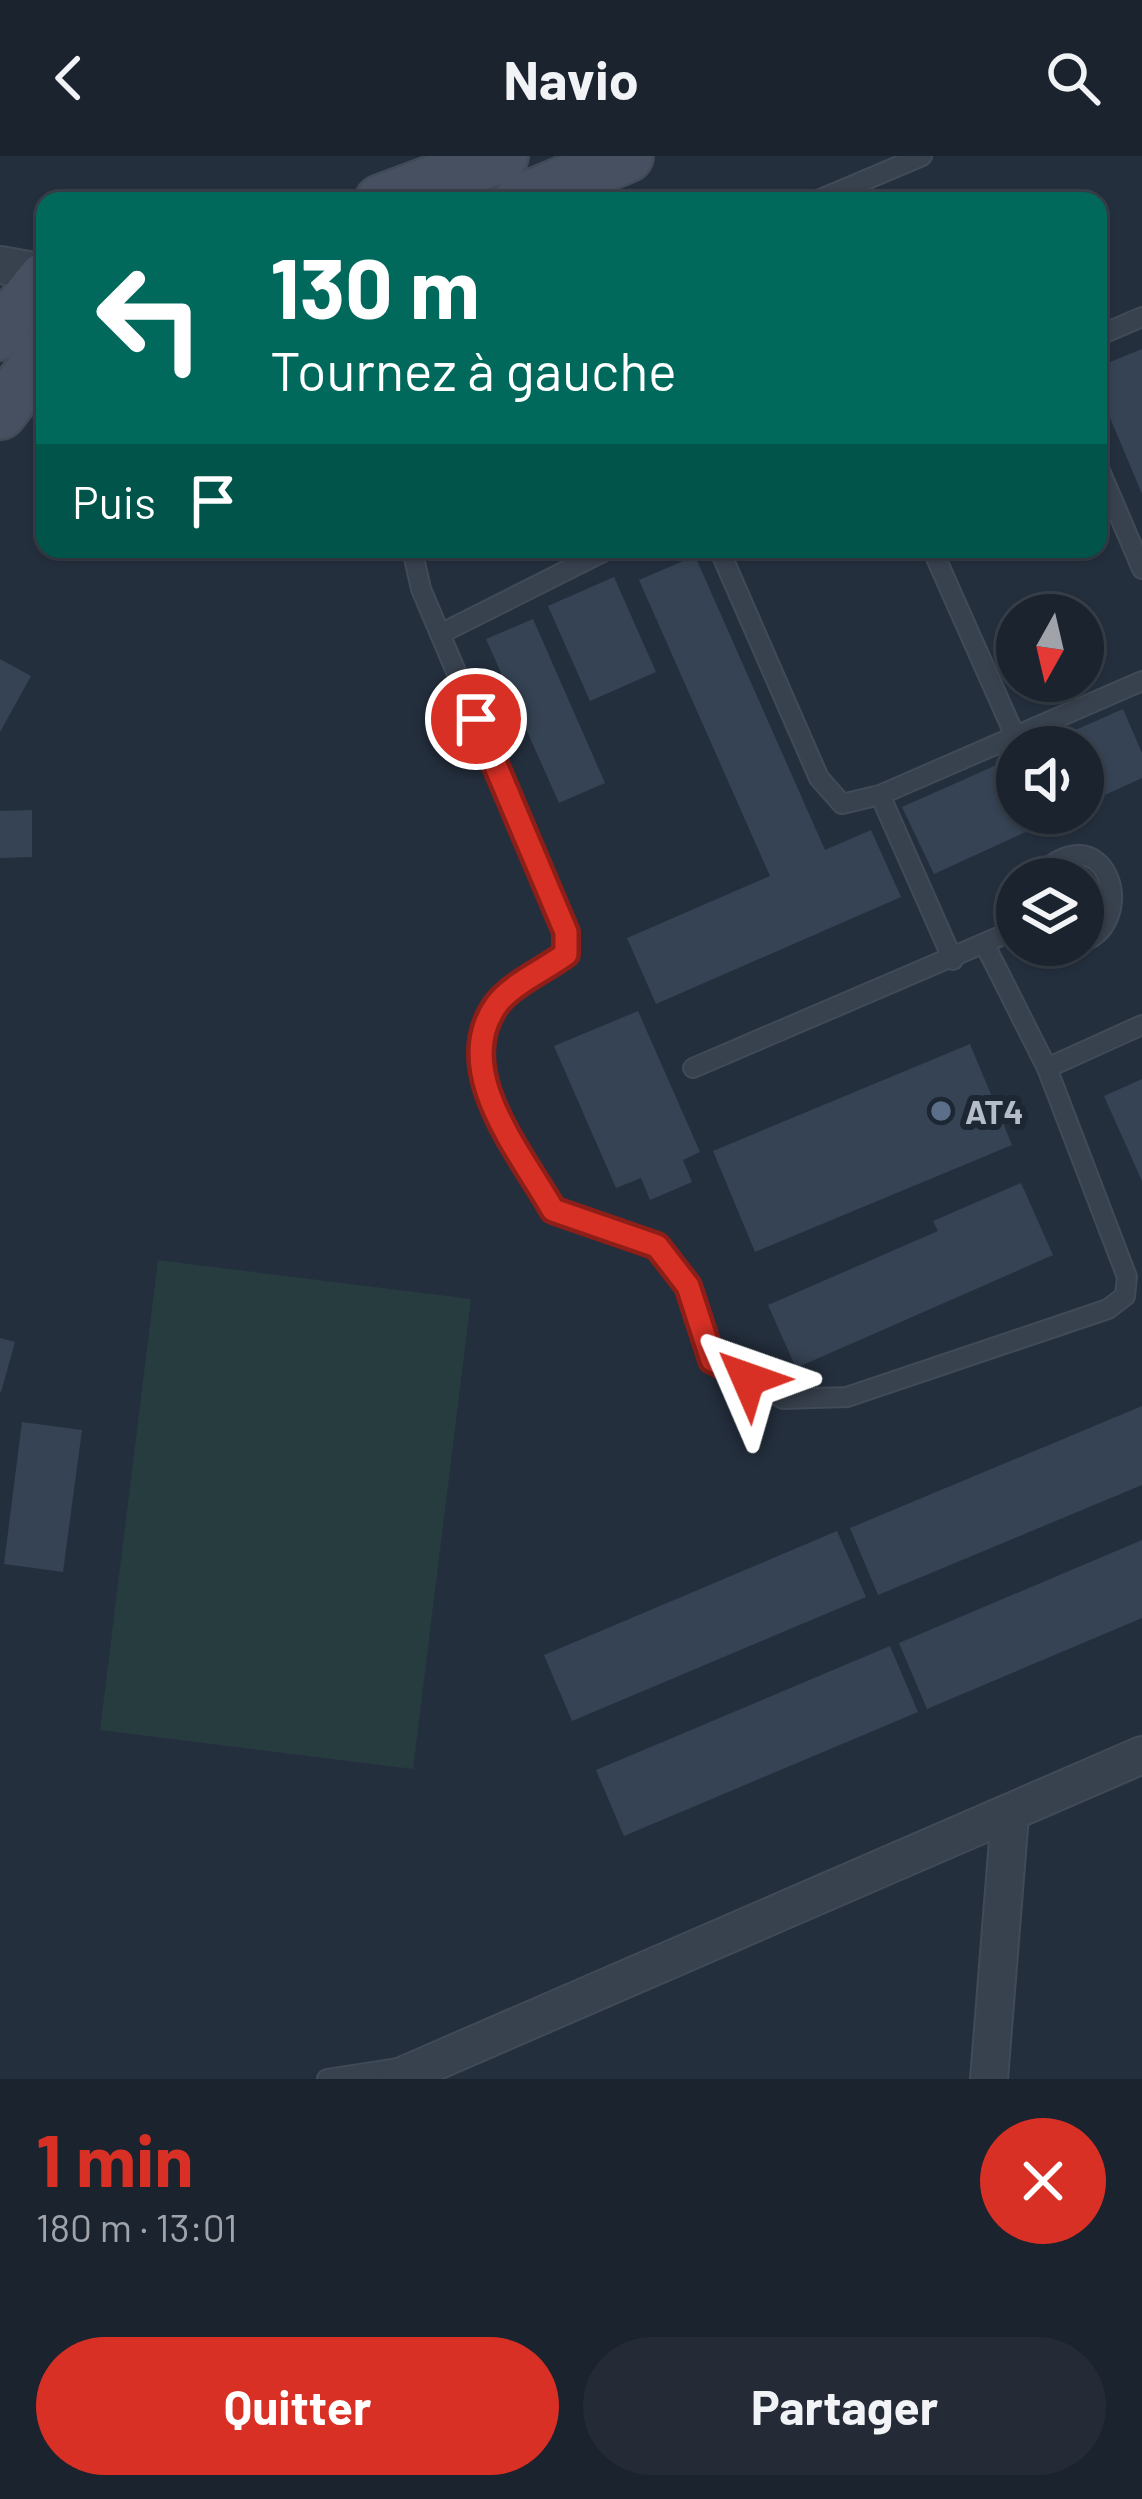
<!DOCTYPE html>
<html lang="fr">
<head>
<meta charset="utf-8">
<style>
  :root { --surface:#1b232e; --page:#242b36; --text:#f1f3f6; --muted:#a0a4aa; --line:#39404a; --accent:#d93025 }
  body { margin:0; font-family:Barlow,sans-serif; background:var(--page); color:var(--text); height:100vh; display:flex; flex-direction:column; font-size:45px; white-space:nowrap }
  * { box-sizing:border-box; margin:0 }
  p { font-size:39px; color:var(--muted) }
  .icon { flex:none; width:66px; height:66px; fill:none; stroke:currentColor; stroke-width:2; stroke-linecap:round; stroke-linejoin:round }
  .map { position:relative; height:1923px; overflow:hidden }
  .panel { display:flex; flex-direction:column; background:var(--surface); flex:1 }
  .panel>* { flex:none }
  .top-card { position:absolute; left:36px; top:36px; width:1071px; height:366px; border-radius:24px; box-shadow:0 3px 9px #0004,0 0 0 3px var(--line); background:#00695c; color:#fff; overflow:hidden }
  .needle { width:78px; rotate:188deg }
  .controls { position:absolute; left:996px; top:438px; display:grid; gap:24px }
  .controls a { display:grid; place-items:center; width:108px; height:108px; border-radius:50%; background:var(--surface); box-shadow:0 3px 9px #0004,0 0 0 3px var(--line); font-size:60px }
  .pin { position:absolute; display:grid; place-items:center; width:102px; height:102px; color:#fff; margin:-51px; border:6px solid #fff; border-radius:50%; box-shadow:0 3px 12px #0007 }
  .me { position:absolute; width:132px; margin:-66px; rotate:313deg; stroke-linejoin:round; filter:drop-shadow(0 0 9px #0008) }
  .turn { display:flex; align-items:center; gap:42px; height:252px; padding:0 36px; font-size:54px }
  .turn .icon { width:156px; height:156px; stroke-width:2.5 }
  .turn b { display:block; font-size:84px; line-height:102px }
  .then { display:flex; align-items:center; height:114px; padding:0 36px; background:#0003; gap:24px; font-size:45px }
  .round { display:grid; place-items:center; flex:none; width:126px; height:126px; border-radius:63px; background:var(--page) }
  .overview { display:flex; align-items:center; justify-content:space-between; height:204px; padding:0 36px }
  h1 { font-size:72px; font-weight:700; line-height:90px; color:var(--accent) }
  .button { display:flex; gap:24px; margin-top:auto; padding:24px 36px }
  .button a { flex:1; height:138px; border-radius:72px; background:var(--accent); color:#fff; font-size:48px; font-weight:700; line-height:138px; text-align:center }
  .button a+a { background:var(--page); color:var(--text) }
  header { display:flex; justify-content:space-between; align-items:center; height:156px; padding:0 36px; background:var(--surface); font-size:54px; font-weight:700 }
  .map>svg:first-child { display:block }
  .green { fill:#263c3f }
  .building { fill:#364354 }
  .lines { fill:none; stroke-linecap:round; stroke-linejoin:round }
  .lane-casing { stroke:#414a57; stroke-width:22 }
  .street-casing { stroke:#414a57; stroke-width:40 }
  .secondary-casing { stroke:#414a57; stroke-width:56 }
  .lane { stroke:#38414e; stroke-width:18 }
  .street { stroke:#38414e; stroke-width:36 }
  .secondary { stroke:#465061; stroke-width:51 }
  .route-casing { stroke:#8d1f18; stroke-width:30 }
  .route { stroke:#d93025; stroke-width:21 }
  .service-dot { fill:#5c6f8a; stroke:#1d2633; stroke-width:4.5 }
  .labels { text-anchor:middle; dominant-baseline:central; stroke-width:12; stroke-linejoin:round; paint-order:stroke }
  .poi-label { font-size:33px; font-weight:bold; fill:#b4bcc9; stroke:#1d2633; text-anchor:start }
</style>
</head>
<body>
<header><svg class="icon" aria-label="back" viewBox="0 0 24 24"><path d="M15 5l-7 7 7 7"/></svg>Navio<svg class="icon" aria-label="search" viewBox="0 0 24 24"><circle cx="10" cy="10" r="6"/><path d="M15 15l6 6"/></svg></header>
<div class="map">
<svg width="1142" height="1923" viewBox="0 0 1142 1923">
  <rect width="100%" height="100%" fill="#242f3e"/>
  <!-- green -->
  <polygon class="green" points="158,1104 471,1143 413,1613 100,1574"/>
  <!-- building -->
  <g class="building">
    <polygon points="1142,193 1142,338 1098,233 1098,211"/>
    <polygon points="695,400 825,694 871,674 901,741 656,848 627,782 770,720 639,424"/>
    <polygon points="614,421 656,516 590,545 548,450"/>
    <polygon points="533,463 605,627 559,647 486,483"/>
    <polygon points="0,503 31,520 0,576"/>
    <polygon points="1123,553 1142,597 1142,622 1083,649 1083,591 1037,591"/>
    <polygon points="1017,600 1017,657 1067,657 934,718 902,651"/>
    <polygon points="32,654 32,701 0,702 0,655"/>
    <polygon points="638,855 700,996 683,1004 692,1026 650,1044 641,1022 616,1032 554,890"/>
    <polygon points="970,888 1012,989 755,1096 713,995"/>
    <polygon points="1142,923 1142,1025 1104,940"/>
    <polygon points="1021,1027 1053,1099 796,1212 768,1149 938,1075 933,1065"/>
    <polygon points="0,1182 15,1186 1,1236 0,1235"/>
    <polygon points="1142,1250 1142,1329 878,1439 850,1372"/>
    <polygon points="22,1266 82,1274 63,1416 4,1408"/>
    <polygon points="837,1375 866,1441 572,1565 544,1499"/>
    <polygon points="1142,1384 1142,1462 927,1553 899,1487"/>
    <polygon points="890,1490 918,1556 624,1680 596,1614"/>
  </g>
  <g class="lines">
    <!-- lane casing -->
    <g class="lane-casing">
      <g id="lane">
        <polyline points="816,45 922,0"/>
        <polyline points="1098,180 1142,161"/>
        <polyline points="1098,310 1142,413"/>
        <path d="M412 393 421 433 566 775V798C545 813 512 828 497 848 449 913 521 997 553 1054L657 1090 688 1129 713 1204 783 1243 847 1241 1108 1153 1125 1140 1127 1121 1047 912"/>
        <polyline points="719,393 819,622 842,648 880,639 953,804"/>
        <polyline points="932,393 1016,582"/>
        <polyline points="440,478 609,393"/>
        <polyline points="880,639 1142,525"/>
        <path d="M1036 723C1103 651 1142 762 1083 786"/>
        <polyline points="986,791 1047,912 1142,869"/>
        <polyline points="693,912 1017,773"/>
        <polyline points="327,1923 404,1911"/>
      </g>
    </g>
    <!-- street casing -->
    <g class="street-casing">
      <g id="street">
        <polyline points="0,109 45,117"/>
        <polyline points="395,1923 1142,1599"/>
        <polyline points="989,1923 1010,1659"/>
      </g>
    </g>
    <!-- secondary casing -->
    <g class="secondary-casing">
      <g id="secondary">
        <polyline points="381,45 502,0"/>
        <polyline points="520,45 627,0"/>
        <polyline points="0,178 45,122"/>
        <polyline points="0,257 45,198"/>
      </g>
    </g>
    <!-- lane -->
    <use href="#lane" class="lane"/>
    <!-- street -->
    <use href="#street" class="street"/>
    <!-- secondary -->
    <use href="#secondary" class="secondary"/>
  </g>
  <g class="lines">
    <!-- route casing -->
    <g class="route-casing">
      <path id="route" d="M476 563 566 776V798C546 813 512 828 497 848 449 913 521 997 553 1054L657 1090 688 1130 712 1204 748 1223"/>
    </g>
    <!-- route -->
    <use href="#route" class="route"/>
  </g>
  <!-- markers -->
  <circle class="service-dot" cx="941" cy="955" r="12"/>
  <g class="labels">
    <!-- poi labels -->
    <g class="poi-label">
      <text x="965" y="955">AT4</text>
    </g>
  </g>
</svg>
<div class="controls">
<a><svg class="needle" viewBox="-14 -14 28 28"><path d="M0-13l5 13h-10z" fill="#e53935"/><path d="M0 13l5-13h-10z" fill="#a0a4aa"/></svg></a>
<a><svg class="icon" aria-label="sound" viewBox="0 0 24 24"><path d="M4 9h4l5-4v14l-5-4H4zM17 9q2 3 0 6"/></svg></a>
<a><svg class="icon" aria-label="layers" viewBox="0 0 24 24"><path d="M12 4l9 5-9 5-9-5zM3 14l9 5 9-5"/></svg></a>
</div>
<div class="pin" style="left:476px;top:563px;background:#d93025"><svg class="icon" aria-label="arrive" viewBox="0 0 24 24"><path d="M6 21V4h12l-3 4 3 4H6"/></svg></div>
<svg class="me" style="left:748px;top:1223px" viewBox="-20 -20 40 40"><path d="M0-17L14 15 0 8-14 15z" fill="#d93025" stroke="#fff" stroke-width="4"/></svg>
<div class="top-card">
<div class="turn"><svg class="icon" aria-label="left" viewBox="0 0 24 24"><path d="M17 20v-9H6M10 6l-5 5 5 5"/></svg><div><b>130 m</b>Tournez à gauche</div></div>
<div class="then">Puis<svg class="icon" aria-label="arrive" viewBox="0 0 24 24"><path d="M6 21V4h12l-3 4 3 4H6"/></svg></div>
</div>
</div>
<section class="panel">
<div class="overview"><div><h1>1 min</h1><p>180 m · 13:01</p></div><a class="round" style="background:#d93025;color:#fff"><svg class="icon" aria-label="close" viewBox="0 0 24 24"><path d="M6 6l12 12M18 6L6 18"/></svg></a></div>
<div class="button"><a>Quitter</a><a>Partager</a></div>
</section>
</body>
</html>
